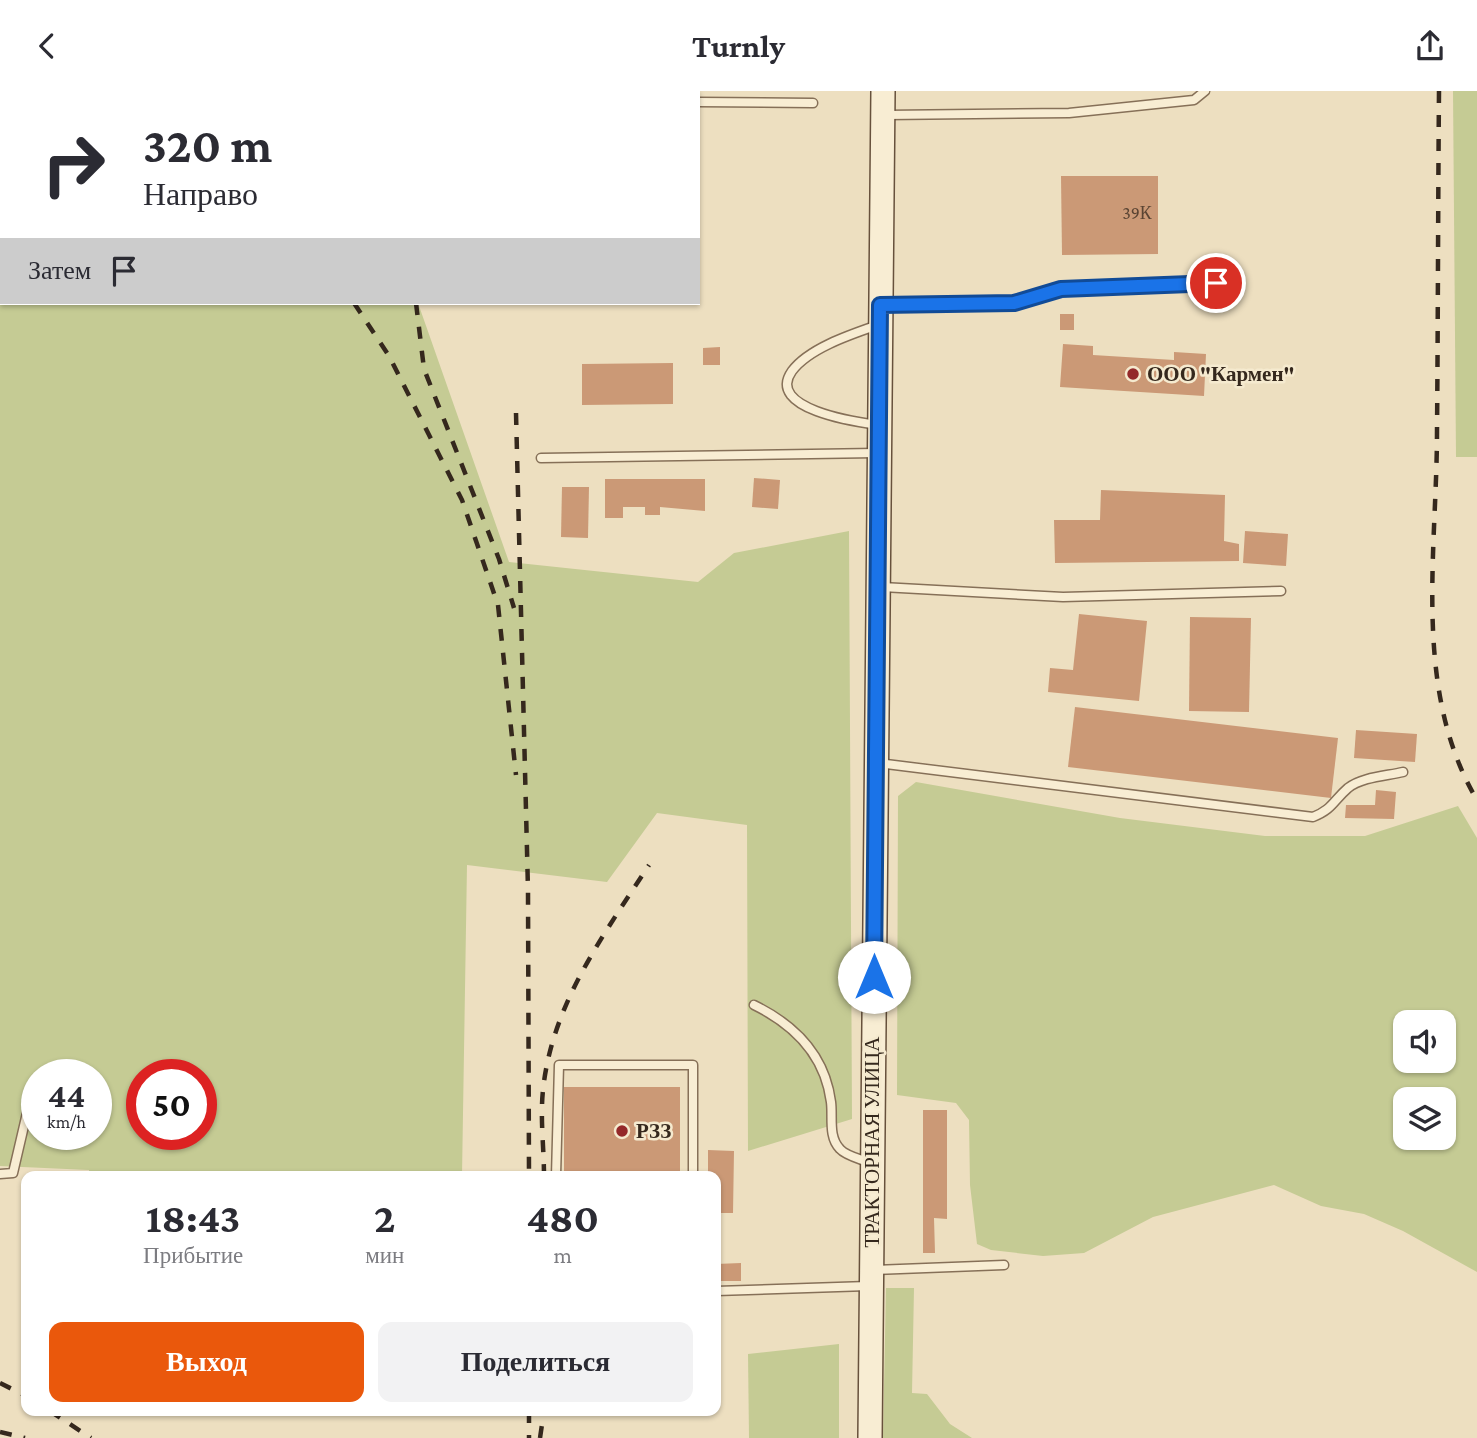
<!DOCTYPE html>
<html lang="ru">
<head>
<meta charset="utf-8">
<style>
  :root { --surface:#fff; --page:#f2f2f3; --text:#2b2b33; --muted:#7c7c81; --accent:#ea580c }
  body { margin:0; font-family:"Crimson Pro",serif; background:var(--page); color:var(--text); height:100vh; display:flex; flex-direction:column; font-size:26px; white-space:nowrap }
  * { box-sizing:border-box; margin:0 }
  p { font-size:23px; color:var(--muted) }
  .icon { flex:none; width:38px; height:38px; fill:none; stroke:currentColor; stroke-width:2; stroke-linecap:round; stroke-linejoin:round }
  .map { position:relative; flex:1; overflow:hidden }
  .side { position:absolute; left:21px; top:1080px; width:700px; height:245px; display:flex; flex-direction:column; background:var(--surface); border-radius:14px; box-shadow:0 2px 5px #0004 }
  .side>* { flex:none }
  .hud { position:absolute; left:0px; top:0px; width:700px; height:214px; box-shadow:0 2px 5px #0004; background:#fff; color:var(--text); overflow:hidden }
  .controls { position:absolute; left:1393px; top:919px; display:grid; gap:14px }
  .controls a { display:grid; place-items:center; width:63px; height:63px; border-radius:14px; background:var(--surface); box-shadow:0 2px 5px #0004; font-size:35px }
  .speed { position:absolute; left:21px; top:968px; display:flex; gap:14px; font-size:35px; font-weight:700; text-align:center }
  .speed>* { display:grid; place-content:center; width:91px; height:91px; border-radius:50%; background:var(--surface); box-shadow:0 2px 5px #0004; line-height:1 }
  .speed small { font-size:18px; font-weight:400 }
  .speed .limit { border:10px solid #d22; background:#fff; color:#111 }
  .pin { position:absolute; display:grid; place-items:center; width:60px; height:60px; color:#fff; margin:-30px; border:4px solid #fff; border-radius:50%; box-shadow:0 2px 7px #0007 }
  .me { position:absolute; width:77px; margin:-38px; rotate:0deg; stroke-linejoin:round; filter:drop-shadow(0 0 5px #0008) }
  .turn { display:flex; align-items:center; gap:24px; height:147px; padding:0 28px; font-size:32px }
  .turn .icon { width:91px; height:91px; stroke-width:2.5 }
  .turn b { display:block; font-size:49px; line-height:60px }
  .then { display:flex; align-items:center; height:66px; padding:0 28px; background:#0003; gap:14px; font-size:26px }
  .eta { display:flex; justify-content:space-evenly; align-items:center; height:119px; text-align:center }
  .eta b { font-size:42px; font-weight:700; line-height:49px }
  .button { display:flex; gap:14px; margin-top:auto; padding:14px 28px }
  .button a { flex:1; height:80px; border-radius:14px; background:var(--accent); color:#fff; font-size:28px; font-weight:700; line-height:80px; text-align:center }
  .button a+a { background:var(--page); color:var(--text) }
  header { display:flex; justify-content:space-between; align-items:center; height:91px; padding:0 28px; background:var(--surface); font-size:32px; font-weight:700 }
  .map>svg:first-child { display:block }
  .green { fill:#c5cb94; fill-rule:evenodd }
  .building { fill:#cb9976 }
  .lines { fill:none; stroke-linecap:round; stroke-linejoin:round }
  .service-casing { stroke:#867058; stroke-width:11 }
  .secondary-casing { stroke:#67513c; stroke-width:26 }
  .service { stroke:#f8edd3; stroke-width:8 }
  .secondary { stroke:#f8edd3; stroke-width:23 }
  .rail { stroke:#35281d; stroke-width:4.5; stroke-dasharray:12 12; stroke-linecap:butt }
  .route-casing { stroke:#114b97; stroke-width:18 }
  .route { stroke:#1a73e8; stroke-width:12 }
  .poi-dot { fill:#94292a; stroke:#f5eacf; stroke-width:2.5 }
  .labels { text-anchor:middle; dominant-baseline:central; stroke-width:5; stroke-linejoin:round; paint-order:stroke }
  .number-label { font-size:18px; fill:#5a4433 }
  .poi-label { font-size:21px; font-weight:bold; fill:#35281d; stroke:#f5eacf; text-anchor:start }
  .street-label { font-size:21px; fill:#35281d; stroke:#f5eacf }
</style>
</head>
<body>
<header><svg class="icon" aria-label="back" viewBox="0 0 24 24"><path d="M15 5l-7 7 7 7"/></svg>Turnly<svg class="icon" aria-label="share" viewBox="0 0 24 24"><path d="M12 15V3M7 8l5-5 5 5M5 13v7h14v-7"/></svg></header>
<div class="map">
<svg width="1477" height="1347" viewBox="0 0 1477 1347">
  <rect width="100%" height="100%" fill="#eddfc0"/>
  <!-- green -->
  <g class="green">
    <polygon points="1453,0 1477,0 1477,366 1456,366"/>
    <path d="M0 139 2 212H418L509 471 698 491 734 462 849 440 852 1028 748 1060 747 734 657 722 607 791 467 774 462 1085H89V1079L0 1075ZM37 984H96V1043H37ZM142 984H201V1043H142Z"/>
    <path d="M916 691 1120 727 1265 745H1365L1458 715 1477 747V1181L1403 1140 1364 1123 1321 1115 1274 1094 1153 1126 1084 1162 1043 1165 991 1159 977 1153 970 1094 969 1029 956 1012 897 1004 898 705ZM1444 931V970H1405V931ZM1444 1008V1046H1405V1008Z"/>
    <polygon points="886,1197 914,1197 912,1302 927,1303 950,1333 972,1347 883,1347"/>
    <polygon points="839,1253 839,1347 749,1347 748,1263"/>
  </g>
  <!-- building -->
  <g class="building">
    <polygon points="1061,85 1158,85 1158,163 1062,164"/>
    <rect x="1060" y="223" width="14" height="16"/>
    <polygon points="1063,253 1093,255 1093,264 1174,269 1174,261 1206,263 1204,305 1060,296"/>
    <polygon points="720,256 720,274 703,274 703,257"/>
    <polygon points="673,272 673,313 582,314 582,273"/>
    <polygon points="754,387 780,389 778,418 752,416"/>
    <polygon points="605,388 705,388 705,420 660,416 660,424 645,424 645,416 623,416 623,427 605,427"/>
    <polygon points="562,396 589,396 588,447 561,446"/>
    <polygon points="1101,399 1225,404 1224,450 1239,453 1239,470 1055,472 1054,429 1100,429"/>
    <polygon points="1245,440 1288,443 1286,475 1243,472"/>
    <polygon points="1079,523 1147,530 1139,610 1048,601 1050,577 1073,579"/>
    <polygon points="1190,526 1251,527 1249,621 1189,620"/>
    <polygon points="1075,616 1338,647 1331,707 1068,676"/>
    <polygon points="1356,639 1417,643 1415,671 1354,667"/>
    <polygon points="1376,699 1396,701 1394,728 1345,727 1346,714 1375,714"/>
    <rect x="564" y="996" width="116" height="89"/>
    <polygon points="923,1019 947,1019 947,1128 934,1127 935,1162 923,1162"/>
    <polygon points="708,1059 734,1060 733,1122 716,1122 716,1085 708,1085"/>
    <polygon points="741,1172 741,1190 716,1190 716,1173"/>
  </g>
  <g class="lines">
    <!-- service casing -->
    <g class="service-casing">
      <g id="service">
        <polyline points="632,2 632,0"/>
        <polyline points="698,11 813,12"/>
        <polyline points="886,24 1069,22 1194,9 1205,0"/>
        <polyline points="883,214 1014,212 1061,198 1240,191"/>
        <path d="M878 234C852 243 809 257 792 280 765 318 856 331 878 334"/>
        <polyline points="541,367 876,362"/>
        <polyline points="882,496 1063,506 1281,500"/>
        <path d="M878 672 1313 726C1333 718 1333 710 1348 697 1362 686 1386 685 1403 681"/>
        <path d="M754 914C795 934 825 965 831 1011 833 1026 828 1046 840 1058 846 1065 861 1068 870 1072"/>
        <polyline points="0,1083 13,1082 27,1022"/>
        <polyline points="556,1085 559,974 693,974 693,1085"/>
        <polyline points="874,1179 1004,1174"/>
        <polyline points="716,1200 868,1195"/>
      </g>
    </g>
    <!-- secondary casing -->
    <g class="secondary-casing">
      <polyline id="secondary" points="870,1347 883,0"/>
    </g>
    <!-- service -->
    <use href="#service" class="service"/>
    <!-- secondary -->
    <use href="#secondary" class="secondary"/>
    <!-- rail -->
    <g class="rail">
      <polyline points="272,0 272,2"/>
      <polyline points="425,0 425,2"/>
      <path d="M1439 0C1438 113 1438 227 1437 340 1437 462 1412 599 1477 709"/>
      <polyline points="354,212 389,265 462,409 498,514 516,684"/>
      <polyline points="416,212 424,278 499,468 514,517"/>
      <polyline points="516,322 528,799 529,1085"/>
      <path d="M544 1085C544 1057 540 1027 543 999 552 913 603 845 649 774"/>
      <polyline points="0,1292 26,1305"/>
      <polyline points="50,1320 91,1347"/>
      <polyline points="529,1320 529,1347"/>
      <polyline points="0,1341 25,1347"/>
      <polyline points="540,1347 544,1320"/>
    </g>
  </g>
  <g class="lines">
    <!-- route casing -->
    <g class="route-casing">
      <polyline id="route" points="874,886 880,214 1014,212 1061,198 1216,192"/>
    </g>
    <!-- route -->
    <use href="#route" class="route"/>
  </g>
  <!-- markers -->
  <g class="poi-dot">
    <circle cx="1133" cy="283" r="7"/>
    <circle cx="622" cy="1040" r="7"/>
  </g>
  <g class="labels">
    <!-- number labels -->
    <g class="number-label">
      <text x="1137" y="122">39К</text>
    </g>
    <!-- poi labels -->
    <g class="poi-label">
      <text x="1147" y="283">ООО "Кармен"</text>
      <text x="636" y="1040">РЗЗ</text>
    </g>
    <!-- street labels -->
    <g class="street-label">
      <text transform="translate(872 1051) rotate(-90)">ТРАКТОРНАЯ УЛИЦА</text>
    </g>
  </g>
</svg>
<div class="controls">
<a><svg class="icon" aria-label="sound" viewBox="0 0 24 24"><path d="M4 9h4l5-4v14l-5-4H4zM17 9q2 3 0 6"/></svg></a>
<a><svg class="icon" aria-label="layers" viewBox="0 0 24 24"><path d="M12 4l9 5-9 5-9-5zM3 14l9 5 9-5"/></svg></a>
</div>
<div class="speed"><div>44<small>km/h</small></div><div class="limit">50</div></div>
<div class="pin" style="left:1216px;top:192px;background:#d93025"><svg class="icon" aria-label="arrive" viewBox="0 0 24 24"><path d="M6 21V4h12l-3 4 3 4H6"/></svg></div>
<svg class="me" style="left:874px;top:886px" viewBox="-20 -20 40 40"><circle r="19" fill="#fff"/><path d="M0-13L10 11 0 6-10 11z" fill="#1a73e8"/></svg>
<div class="hud">
<div class="turn"><svg class="icon" aria-label="right" viewBox="0 0 24 24"><path d="M7 20v-9h11M14 6l5 5-5 5"/></svg><div><b>320 m</b>Направо</div></div>
<div class="then">Затем<svg class="icon" aria-label="arrive" viewBox="0 0 24 24"><path d="M6 21V4h12l-3 4 3 4H6"/></svg></div>
</div>
<section class="side">
<div class="eta">
<div><b>18:43</b><p>Прибытие</p></div>
<div><b>2</b><p>мин</p></div>
<div><b>480</b><p>m</p></div>
</div>
<div class="button"><a>Выход</a><a>Поделиться</a></div>
</section>
</div>
</body>
</html>
